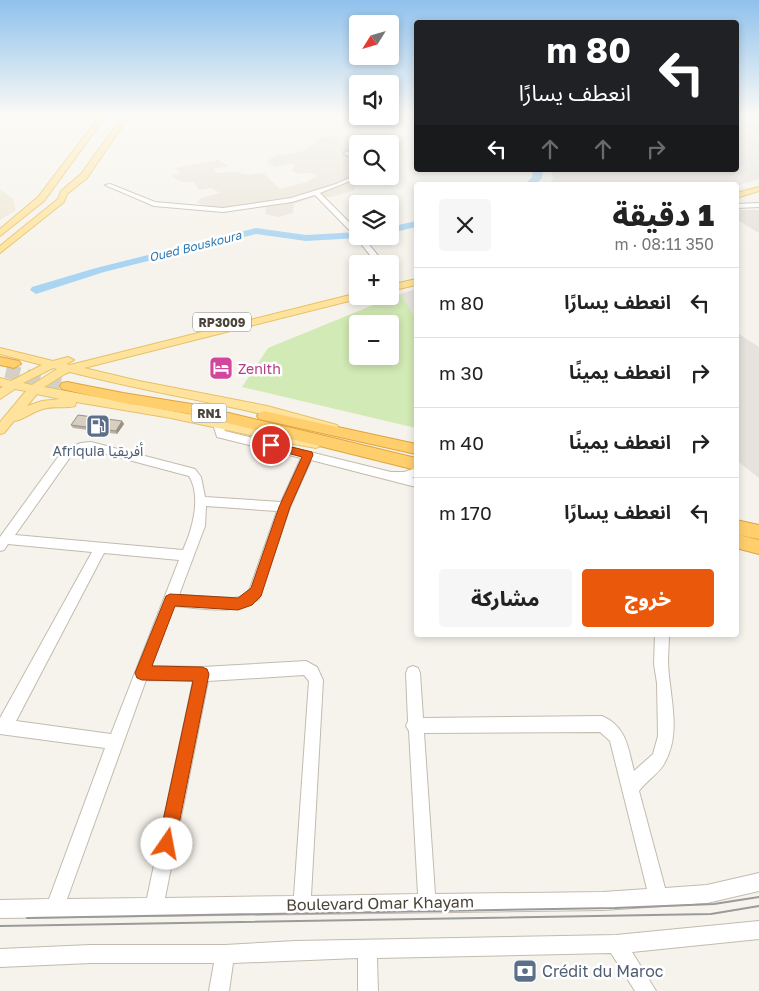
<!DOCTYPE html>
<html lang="ar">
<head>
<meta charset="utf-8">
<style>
  :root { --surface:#fff; --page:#f6f6f6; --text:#222; --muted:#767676; --line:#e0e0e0; --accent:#ea580c }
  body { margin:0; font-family:"Golos Text","Noto Sans Arabic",sans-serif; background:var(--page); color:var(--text); direction:rtl; height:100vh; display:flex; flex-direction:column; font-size:19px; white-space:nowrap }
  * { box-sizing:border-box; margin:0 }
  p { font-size:16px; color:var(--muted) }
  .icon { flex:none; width:28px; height:28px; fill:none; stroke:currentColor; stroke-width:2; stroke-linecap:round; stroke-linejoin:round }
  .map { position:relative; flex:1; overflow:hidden; direction:ltr }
  .panel { position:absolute; left:414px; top:182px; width:325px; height:455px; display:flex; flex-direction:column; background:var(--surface); border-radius:5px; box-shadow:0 2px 8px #0003; direction:rtl }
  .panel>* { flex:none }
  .hud { position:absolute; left:414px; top:20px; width:325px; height:152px; border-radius:5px; box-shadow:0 2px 8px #0003; direction:rtl; background:#202124; color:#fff; overflow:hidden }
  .needle { width:32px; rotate:233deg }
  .buttons { position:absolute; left:349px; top:15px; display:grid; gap:10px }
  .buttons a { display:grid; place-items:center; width:50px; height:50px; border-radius:5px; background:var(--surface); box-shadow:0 2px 8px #0003; font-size:25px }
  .pin { position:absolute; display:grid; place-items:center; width:42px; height:42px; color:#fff; margin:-21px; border:2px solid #fff; border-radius:50%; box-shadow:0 1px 5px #0007 }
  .me { position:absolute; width:55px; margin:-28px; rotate:12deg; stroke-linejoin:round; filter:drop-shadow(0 0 4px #0008) }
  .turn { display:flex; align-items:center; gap:18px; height:105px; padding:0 25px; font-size:22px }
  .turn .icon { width:65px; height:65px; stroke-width:2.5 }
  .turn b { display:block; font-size:35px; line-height:42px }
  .lanes { display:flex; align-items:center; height:48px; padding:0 25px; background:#0003; justify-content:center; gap:25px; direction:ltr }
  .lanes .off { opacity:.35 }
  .round { display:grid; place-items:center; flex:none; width:52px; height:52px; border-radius:5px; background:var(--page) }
  .summary { display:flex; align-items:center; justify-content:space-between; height:85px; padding:0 25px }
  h1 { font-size:30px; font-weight:800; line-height:38px }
  .primary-button { display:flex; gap:10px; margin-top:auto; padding:10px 25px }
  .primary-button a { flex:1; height:58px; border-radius:5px; background:var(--accent); color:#fff; font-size:20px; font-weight:800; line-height:58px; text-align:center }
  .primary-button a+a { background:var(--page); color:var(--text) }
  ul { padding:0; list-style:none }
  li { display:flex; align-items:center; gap:15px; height:70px; padding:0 25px; border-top:1px solid var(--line) }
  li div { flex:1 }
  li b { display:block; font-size:19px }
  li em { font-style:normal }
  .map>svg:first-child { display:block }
  .residential { fill:#eae5da }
  .industrial { fill:#e6e2dd }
  .education { fill:#efe8d6 }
  .green { fill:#d2eab5; fill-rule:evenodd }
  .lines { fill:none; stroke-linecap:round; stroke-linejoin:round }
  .river { fill:#a9d4f2; fill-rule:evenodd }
  .highway-tunnel { stroke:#d4d0c8; stroke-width:14; stroke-dasharray:14 7; stroke-linecap:butt }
  .minor-casing { stroke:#c2bbae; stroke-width:2 }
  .major-casing { stroke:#e6c16a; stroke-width:2 }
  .highway-casing { stroke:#e0a43c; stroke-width:2 }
  .minor { fill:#fff; fill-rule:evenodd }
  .major { fill:#ffe39c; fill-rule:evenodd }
  .highway { fill:#ffcf6e; fill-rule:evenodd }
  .tram { stroke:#9a9a9a; stroke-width:2 }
  .wall { fill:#bab2a6 }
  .shaded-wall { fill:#979187 }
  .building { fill:#d8cfc1; stroke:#979187 }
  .route { fill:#ea580c; stroke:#983908 }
  .labels { text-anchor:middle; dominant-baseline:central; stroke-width:5; stroke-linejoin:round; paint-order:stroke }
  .far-water-label { font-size:12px; font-style:italic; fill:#2e7ab2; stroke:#fff }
  .shield { fill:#fff; stroke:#817c74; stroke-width:1 }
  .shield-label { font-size:12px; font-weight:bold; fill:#4b4439 }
  .hotel-label { font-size:14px; fill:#b23c85; stroke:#fff; text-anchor:start }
  .service-label { font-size:14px; fill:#4e5e75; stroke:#fff }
  .near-street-label { font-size:16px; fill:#4b4439; stroke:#fff }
  .near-service-label { font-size:16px; fill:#4e5e75; stroke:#fff; text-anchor:start }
</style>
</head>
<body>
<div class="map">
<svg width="759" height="991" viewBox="0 0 759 991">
  <rect width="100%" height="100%" fill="#f6f3ec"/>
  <!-- residential -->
  <polygon class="residential" points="332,136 339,138 340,144 357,156 358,176 362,176 356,183 353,191 331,197 313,197 294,204 293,213 278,217 265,214 267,202 218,209 197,203 201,198 220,193 212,188 198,190 194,182 182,182 172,176 180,173 175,168 218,160 228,166 213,169 216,173 235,172 249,175 263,173 280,189 307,182 317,176 312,173 299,174 292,171 294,165 287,164 276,167 267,162 274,156 301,152 323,137"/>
  <!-- industrial -->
  <g class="industrial">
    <polygon points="736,116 759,116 759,179 736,186 543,185 553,180 552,170 736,170"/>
    <polygon points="736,210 759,210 759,233 736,219"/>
    <polygon points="416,289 416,318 400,294"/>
    <polygon points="736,332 759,347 759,478 736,460"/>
  </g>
  <!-- education -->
  <polygon class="education" points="0,189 13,199 16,210 0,220"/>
  <!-- green -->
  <path class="green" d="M400 294 416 318V428L242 387 268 348ZM358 324H390V356H358Z"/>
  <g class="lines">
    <!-- river -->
    <g class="river">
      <polygon points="533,170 543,170 542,178 535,185 525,185 532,177"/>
      <polygon points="416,221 416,227 390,233 390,227"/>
      <polygon points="256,228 306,235 358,232 358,236 363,236 358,238 306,241 256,234 104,272 36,294 30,290 32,287 96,268"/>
    </g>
    <!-- highway-tunnel -->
    <polyline class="highway-tunnel" points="6,371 67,386"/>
    <!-- minor casing -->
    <g class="minor-casing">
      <g id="minor">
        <polygon points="346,151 358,156 358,160 344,154"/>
        <polygon points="358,174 360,177 320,193 358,231 358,236 362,236 385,264 377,264 355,236 315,195 292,202 223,212 154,206 105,185 110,184 155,202 223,208 291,198 336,184"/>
        <polygon points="759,203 759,207 736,208 736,204"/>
        <polygon points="390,273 398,279 398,283 392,283 390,280"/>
        <path d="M218 420 222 422 225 431 391 472H404L416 468V476L412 478 416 479V487L311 460 290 507 259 599C233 616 204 608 174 606L151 666 202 667 306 661 317 667 323 680 311 896 418 894 409 731 406 726 408 721 406 673 408 668 413 666 418 668 420 673 423 718 602 716C627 727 628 748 634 771L653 754 658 736 657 683 654 664 655 635H669C669 644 668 653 668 662 669 695 682 731 665 762 661 772 646 781 639 791L665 888 707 885 759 873V891L707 903 603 910 0 918V900L49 899 105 748 0 734V718L92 552 8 544 4 550 0 551V537L63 450 81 443 91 442 195 469 201 477 205 497 281 502 301 458 217 437 213 424ZM91 450 189 476C202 497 192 530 183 550L15 535 71 456 82 451ZM206 506 277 511 249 591 240 597 233 598 179 595 205 526ZM104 553 179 560 111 734 16 721ZM304 675 309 681 294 896 165 898 208 681ZM146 680 193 681 147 898 67 899ZM600 732 610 741 647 889 603 892 435 894 424 733Z"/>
        <polygon points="759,921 759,939 632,952 656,991 635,991 611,953 377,958 378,991 358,991 358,958 233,963 229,991 209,991 214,963 91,963 0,967 0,949 91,945 225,945 296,941 616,935"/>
      </g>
    </g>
    <!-- major casing -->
    <g class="major-casing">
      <g id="major">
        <polygon points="100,116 106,116 44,201 0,236 0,229 38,197"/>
        <polygon points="123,116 129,116 87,178 67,194 64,202 0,253 0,246 58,199 61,191 81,174"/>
        <polygon points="759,187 759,191 736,198 736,193"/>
        <polygon points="416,279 416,285 390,291 390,285"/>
        <path d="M358 293V296H363L361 298 84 368 139 381 267 406 337 425 339 428 337 431 333 432C247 407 158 395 70 372L65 374 44 387 316 438 320 440 322 443 320 446 316 448 288 443 171 418 76 402 75 406C64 409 51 405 40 410 31 413 23 420 14 421L4 433 0 434V422L26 391 15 389 0 399V389L3 386H0V378L11 381 42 365 0 354V348L53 361 68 357 74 360 66 364 70 365ZM53 368 57 369 32 385 23 383ZM37 394 60 399 42 401 27 406Z"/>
      </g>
    </g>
    <!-- highway casing -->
    <g class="highway-casing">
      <g id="highway">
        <polygon points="0,357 19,361 21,364 14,368 0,365"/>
        <polygon points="67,382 123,393 191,404 416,458 416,470 191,414 123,403 62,389 60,386 62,383"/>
        <polygon points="264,411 416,444 416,454 259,419 257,416 259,413"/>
        <polygon points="736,520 759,525 759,539 739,535 759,540 759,554 736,548"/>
      </g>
    </g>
    <!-- minor -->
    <use href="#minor" class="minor"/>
    <!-- major -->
    <use href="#major" class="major"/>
    <!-- highway -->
    <use href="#highway" class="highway"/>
    <!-- tram -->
    <g class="tram">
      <polyline points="27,918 615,908 714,904 759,897"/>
      <polyline points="0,926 711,914 759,906"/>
    </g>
  </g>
  <!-- wall -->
  <polygon class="wall" points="122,421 124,424 117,434 73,428 71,425"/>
  <!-- shaded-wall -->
  <polygon class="shaded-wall" points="122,421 124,424 117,434 116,431"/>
  <!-- building -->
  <polygon class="building" points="78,415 122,421 116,431 71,425"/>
  <!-- sky -->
  <linearGradient id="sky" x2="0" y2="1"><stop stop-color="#8fc1ec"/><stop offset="0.45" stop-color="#fbfaf6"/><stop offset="1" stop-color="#fbfaf6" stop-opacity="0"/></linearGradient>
  <rect width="759" height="255" fill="url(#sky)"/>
  <!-- route -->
  <polygon class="route" points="271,442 312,452 313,455 290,507 261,596 252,605 238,610 175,606 152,666 202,667 207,669 209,674 175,844 173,850 167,852 161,850 158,844 193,681 142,680 137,678 135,673 166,596 170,594 238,598 251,588 279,507 302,457 268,448 266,445"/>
  <!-- icons -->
  <defs>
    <g id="hotel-square" transform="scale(1.25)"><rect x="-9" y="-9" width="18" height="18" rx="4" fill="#d1479c" stroke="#fff"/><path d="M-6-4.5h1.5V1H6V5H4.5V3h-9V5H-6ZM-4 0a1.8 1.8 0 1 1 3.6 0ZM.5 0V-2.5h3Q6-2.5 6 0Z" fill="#fff"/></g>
    <g id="fuel-square" transform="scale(1.25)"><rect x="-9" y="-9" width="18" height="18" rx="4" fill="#5c6f8a" stroke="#fff"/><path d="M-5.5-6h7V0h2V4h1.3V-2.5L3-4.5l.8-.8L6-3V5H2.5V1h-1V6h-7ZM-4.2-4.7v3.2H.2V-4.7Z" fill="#fff"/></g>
    <g id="bank-square" transform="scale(1.25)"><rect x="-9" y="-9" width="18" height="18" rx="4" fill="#5c6f8a" stroke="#fff"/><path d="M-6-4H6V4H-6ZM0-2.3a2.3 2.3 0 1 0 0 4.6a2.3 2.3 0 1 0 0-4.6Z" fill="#fff"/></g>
  </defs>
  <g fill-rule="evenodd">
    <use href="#hotel-square" x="221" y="368"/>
    <use href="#fuel-square" x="98" y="426"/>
    <use href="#bank-square" x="525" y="971"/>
  </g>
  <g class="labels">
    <!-- far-water labels -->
    <g class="far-water-label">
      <text transform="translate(195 246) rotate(-14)">Oued Bouskoura</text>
    </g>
    <!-- shield labels -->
    <g class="shield">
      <rect x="193" y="312.5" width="58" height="19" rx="4"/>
      <rect x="191.5" y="403.5" width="35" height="19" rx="4"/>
    </g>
    <g class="shield-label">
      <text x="222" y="322">RP3009</text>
      <text x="209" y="413">RN1</text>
    </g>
    <!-- hotel labels -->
    <g class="hotel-label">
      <text x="238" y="368">Zenith</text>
    </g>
    <!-- service labels -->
    <g class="service-label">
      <text x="98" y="450">Afriquia أفريقيا</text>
    </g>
    <!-- near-street labels -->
    <g class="near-street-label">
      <text transform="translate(380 903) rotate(-1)">Boulevard Omar Khayam</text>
    </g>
    <!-- near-service labels -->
    <g class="near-service-label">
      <text x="542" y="971">Crédit du Maroc</text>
    </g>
  </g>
</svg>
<div class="buttons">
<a><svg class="needle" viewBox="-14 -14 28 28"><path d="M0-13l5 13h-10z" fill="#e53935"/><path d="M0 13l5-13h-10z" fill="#767676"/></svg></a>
<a><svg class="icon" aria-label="sound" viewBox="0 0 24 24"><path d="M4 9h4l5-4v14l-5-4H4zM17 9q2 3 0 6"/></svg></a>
<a><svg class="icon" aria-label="search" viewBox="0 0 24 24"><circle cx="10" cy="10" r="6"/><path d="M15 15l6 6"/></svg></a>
<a><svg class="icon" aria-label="layers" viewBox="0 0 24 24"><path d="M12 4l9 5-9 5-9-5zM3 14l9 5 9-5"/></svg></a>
<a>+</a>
<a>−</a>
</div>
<div class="pin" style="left:271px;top:445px;background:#d93025"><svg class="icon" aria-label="arrive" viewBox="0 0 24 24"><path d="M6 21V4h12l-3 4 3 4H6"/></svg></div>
<svg class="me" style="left:167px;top:844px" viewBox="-20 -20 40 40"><circle r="19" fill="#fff"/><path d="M0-13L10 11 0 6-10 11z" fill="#ea580c"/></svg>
<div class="hud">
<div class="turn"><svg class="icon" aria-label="left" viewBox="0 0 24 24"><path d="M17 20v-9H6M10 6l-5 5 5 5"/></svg><div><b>80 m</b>انعطف يسارًا</div></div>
<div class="lanes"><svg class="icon" aria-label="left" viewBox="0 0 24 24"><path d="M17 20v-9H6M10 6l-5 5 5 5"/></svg><svg class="icon off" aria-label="ahead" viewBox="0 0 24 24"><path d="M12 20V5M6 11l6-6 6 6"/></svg><svg class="icon off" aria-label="ahead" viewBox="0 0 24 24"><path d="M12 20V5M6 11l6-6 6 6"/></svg><svg class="icon off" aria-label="right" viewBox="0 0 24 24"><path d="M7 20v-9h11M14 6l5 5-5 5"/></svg></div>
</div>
<section class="panel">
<div class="summary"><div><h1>1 دقيقة</h1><p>350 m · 08:11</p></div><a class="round"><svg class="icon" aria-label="close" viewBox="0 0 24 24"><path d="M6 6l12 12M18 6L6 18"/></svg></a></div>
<ul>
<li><svg class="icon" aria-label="left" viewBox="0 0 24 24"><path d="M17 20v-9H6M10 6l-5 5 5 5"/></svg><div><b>انعطف يسارًا</b></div><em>80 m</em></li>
<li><svg class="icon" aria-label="right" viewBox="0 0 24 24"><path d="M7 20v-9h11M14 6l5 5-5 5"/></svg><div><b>انعطف يمينًا</b></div><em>30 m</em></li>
<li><svg class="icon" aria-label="right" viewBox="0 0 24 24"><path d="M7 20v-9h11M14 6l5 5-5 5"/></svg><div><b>انعطف يمينًا</b></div><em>40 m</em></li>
<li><svg class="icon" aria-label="left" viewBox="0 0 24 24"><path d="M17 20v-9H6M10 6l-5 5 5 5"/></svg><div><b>انعطف يسارًا</b></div><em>170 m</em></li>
</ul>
<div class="primary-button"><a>خروج</a><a>مشاركة</a></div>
</section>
</div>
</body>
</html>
